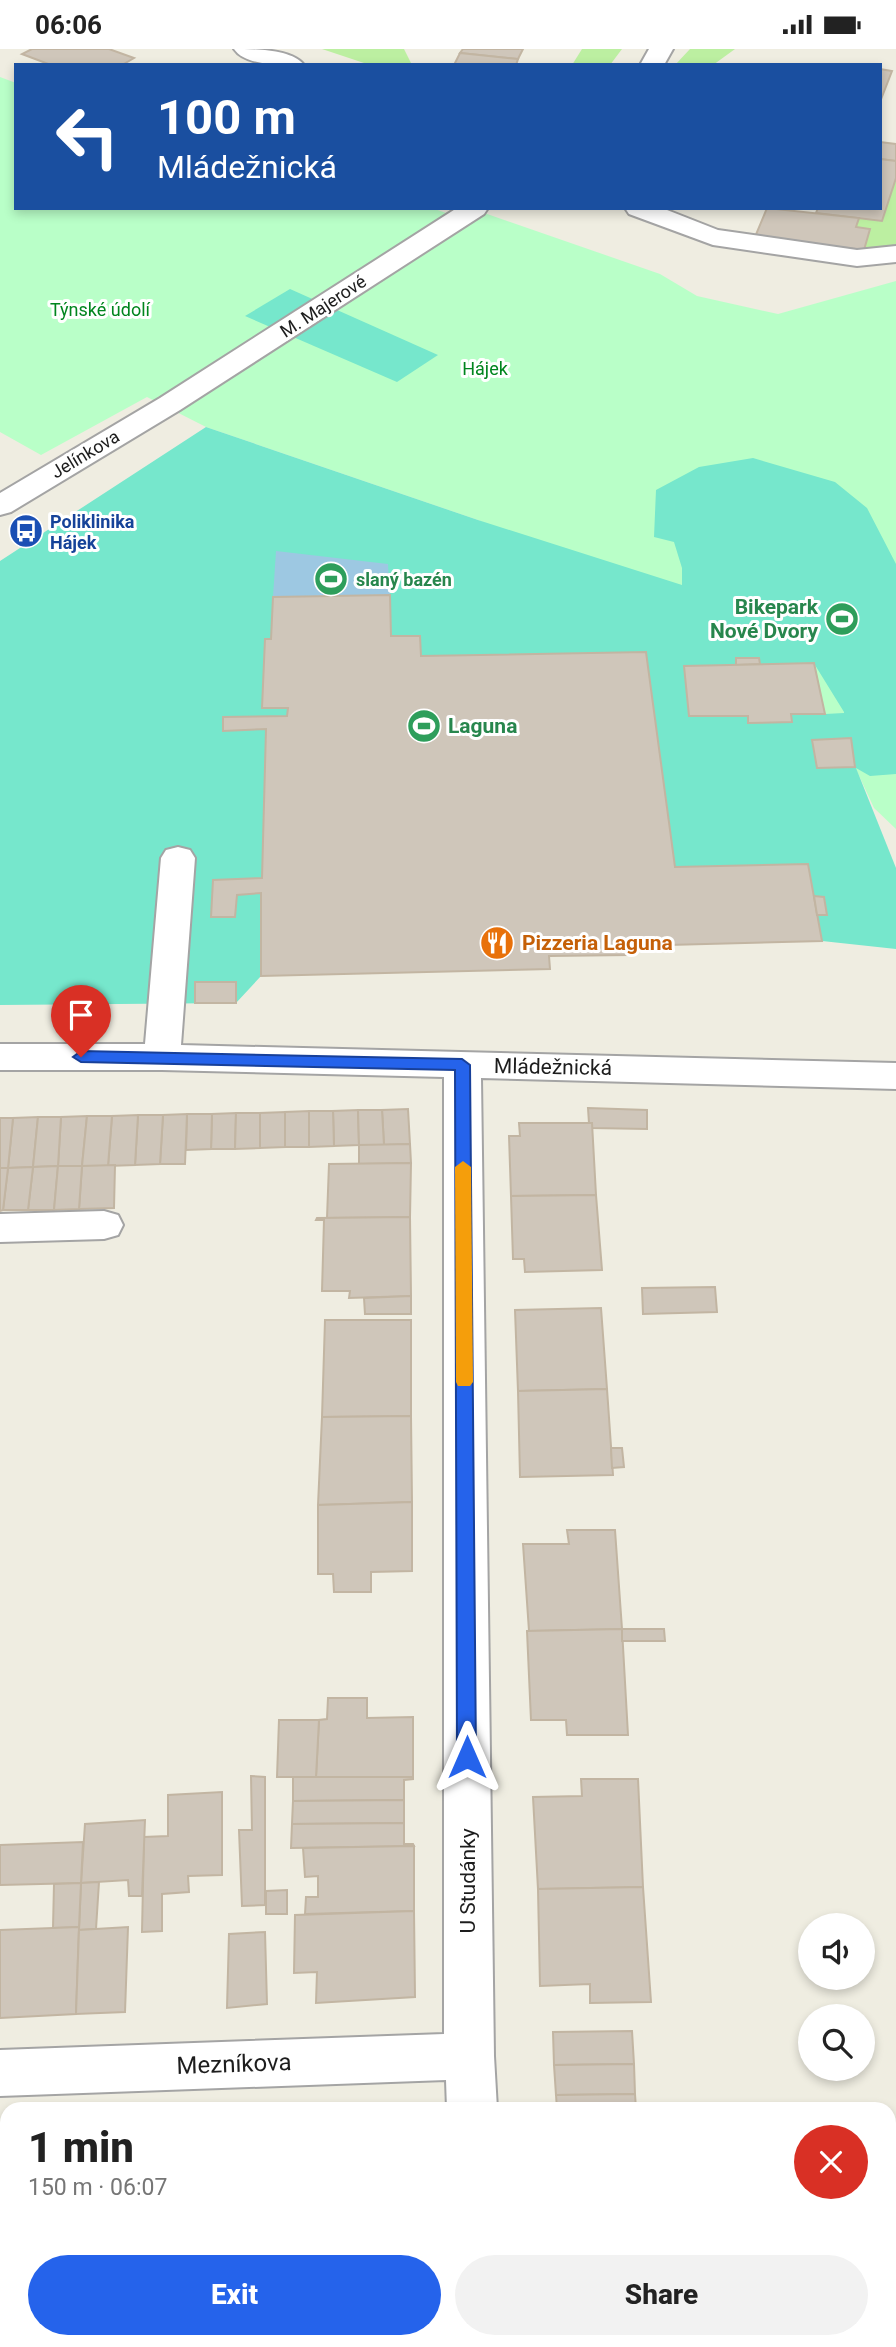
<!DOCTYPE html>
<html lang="en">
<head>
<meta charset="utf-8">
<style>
  :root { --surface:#fff; --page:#f2f2f2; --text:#222; --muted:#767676; --accent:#2563eb }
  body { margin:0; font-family:Roboto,sans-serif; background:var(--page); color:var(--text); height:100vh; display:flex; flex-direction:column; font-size:26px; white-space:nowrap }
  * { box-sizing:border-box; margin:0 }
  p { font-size:23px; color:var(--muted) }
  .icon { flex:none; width:38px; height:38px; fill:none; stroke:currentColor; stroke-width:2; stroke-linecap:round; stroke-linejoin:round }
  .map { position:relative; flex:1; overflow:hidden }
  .side { position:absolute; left:0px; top:2053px; width:896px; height:247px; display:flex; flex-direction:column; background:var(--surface); border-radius:21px 21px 0 0; box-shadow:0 4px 10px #0003 }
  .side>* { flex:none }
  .hud { position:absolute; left:14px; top:14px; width:868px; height:147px; border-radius:0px; box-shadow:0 4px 10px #0003; background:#1a4fa0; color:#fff; overflow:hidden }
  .fabs { position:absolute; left:798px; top:1864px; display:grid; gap:14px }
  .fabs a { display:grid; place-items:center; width:77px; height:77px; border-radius:50%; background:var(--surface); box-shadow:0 4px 10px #0003; font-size:35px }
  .pin { position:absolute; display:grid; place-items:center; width:60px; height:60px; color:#fff; margin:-72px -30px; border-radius:50% 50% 50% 0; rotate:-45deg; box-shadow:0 0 7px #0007 }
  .pin .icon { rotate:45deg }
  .me { position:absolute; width:77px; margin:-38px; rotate:0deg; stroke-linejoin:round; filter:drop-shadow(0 0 5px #0008) }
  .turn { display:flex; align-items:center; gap:24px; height:147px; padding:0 28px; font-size:32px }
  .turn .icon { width:91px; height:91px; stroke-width:2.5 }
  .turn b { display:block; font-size:49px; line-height:60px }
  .round { display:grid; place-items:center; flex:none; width:74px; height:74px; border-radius:37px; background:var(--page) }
  .head { display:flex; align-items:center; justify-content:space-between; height:119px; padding:0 28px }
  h1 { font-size:42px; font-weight:800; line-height:52px }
  .cta { display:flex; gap:14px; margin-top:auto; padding:14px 28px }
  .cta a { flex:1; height:80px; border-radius:42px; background:var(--accent); color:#fff; font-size:28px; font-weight:800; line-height:80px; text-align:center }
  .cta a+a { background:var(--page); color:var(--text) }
  .status { display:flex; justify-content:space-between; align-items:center; height:49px; padding:0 35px; background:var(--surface); direction:ltr }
  .status svg { height:19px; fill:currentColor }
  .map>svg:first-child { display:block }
  .grass { fill:#bcefa1 }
  .park { fill:#b9ffc8 }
  .pitch { fill:#76e7cc; fill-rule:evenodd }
  .water { fill:#9dc8e2 }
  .building { fill:#cfc6ba; stroke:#c2b5a2; stroke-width:2 }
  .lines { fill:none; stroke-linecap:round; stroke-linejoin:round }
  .minor-casing { stroke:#a4a4a4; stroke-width:4 }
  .minor { fill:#fff; fill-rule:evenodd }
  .route { fill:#2563eb; stroke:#184099; stroke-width:2 }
  .slow { fill:#f59e0b }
  .labels { text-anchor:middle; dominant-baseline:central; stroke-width:6; stroke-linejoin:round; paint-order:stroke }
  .far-street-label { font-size:18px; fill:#1d1d1d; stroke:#fff }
  .far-park-label { font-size:18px; fill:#00851e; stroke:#fff }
  .far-transit-label { font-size:18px; font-weight:bold; fill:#164399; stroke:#fff; text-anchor:start }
  .far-leisure-label { font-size:18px; font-weight:bold; fill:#27864d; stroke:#fff; text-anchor:start }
  .leisure-label { font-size:21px; font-weight:bold; fill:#27864d; stroke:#fff; text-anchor:end }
  .food-label { font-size:21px; font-weight:bold; fill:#c56008; stroke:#fff; text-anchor:start }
  .street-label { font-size:21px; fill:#1d1d1d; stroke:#fff }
  .near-street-label { font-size:24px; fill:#1d1d1d; stroke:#fff }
</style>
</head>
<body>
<div class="status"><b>06:06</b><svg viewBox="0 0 49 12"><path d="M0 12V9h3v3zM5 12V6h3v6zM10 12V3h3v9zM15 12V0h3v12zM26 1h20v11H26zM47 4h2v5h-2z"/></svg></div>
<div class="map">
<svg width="896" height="2298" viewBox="0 0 896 2298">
  <rect width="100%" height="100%" fill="#efede1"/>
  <!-- grass -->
  <g class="grass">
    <polygon points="322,0 404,0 412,16 370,16"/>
    <polygon points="582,0 622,0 610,16 572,16"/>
    <polygon points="690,0 735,0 713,16 675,16"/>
    <polygon points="896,129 896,195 876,202 864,201 870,181 856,178 859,169 882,172"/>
  </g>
  <!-- park -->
  <polygon class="park" points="0,28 16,34 16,159 432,159 446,164 454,159 470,159 660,225 697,247 778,265 896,232 896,780 874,759 855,718 825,665 814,614 478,471 206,378 147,348 41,406 0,383"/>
  <!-- pitch -->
  <g class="pitch">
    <polygon points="290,240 438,306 397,333 245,267"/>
    <path d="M206 378 478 471 682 536V519L674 493 654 488 656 441 699 418 753 409 835 433 867 459 896 515V725L870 727 856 719 896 819V900L822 892 630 897 629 906 549 907 550 920 261 927 236 954 0 956V512ZM815 616 844 663V664L825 665Z"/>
  </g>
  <!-- water -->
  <polygon class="water" points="276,502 388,515 390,546 273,548"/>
  <!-- building -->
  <g class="building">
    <polygon points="32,0 109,0 134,9 122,16 51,16 22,5"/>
    <polygon points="463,0 523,0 518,10 460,4"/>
    <polygon points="460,4 518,10 516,16 454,16"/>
    <polygon points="880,20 892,22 880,53"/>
    <polygon points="880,93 896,95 896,112 880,110"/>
    <polygon points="880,110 896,112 896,129 882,172 816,164 818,159 880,159"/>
    <polygon points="767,159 859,169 856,178 870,180 864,201 755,188"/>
    <polygon points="390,546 391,587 420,587 421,607 646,603 675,818 808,815 822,892 629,897 629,906 549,907 550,920 261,927 261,844 237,846 235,868 211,868 213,831 262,829 266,680 223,682 223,668 287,667 288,659 262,659 265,590 271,590 273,548"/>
    <polygon points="736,609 759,609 760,615 736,616"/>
    <polygon points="814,614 825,665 791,665 792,673 748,674 748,667 689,667 684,617"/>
    <polygon points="851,689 855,718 817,719 812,691"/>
    <polygon points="814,847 824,848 827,866 817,866"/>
    <rect x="195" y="933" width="41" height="21"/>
    <polygon points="588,1059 647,1061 647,1080 592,1079 592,1074 589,1074"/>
    <polygon points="408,1060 410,1095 384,1096 382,1061"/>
    <polygon points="358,1061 359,1096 334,1097 333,1062"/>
    <polygon points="358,1061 382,1061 384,1096 359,1096"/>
    <polygon points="309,1062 333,1062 334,1097 309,1098"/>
    <polygon points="309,1062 309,1098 285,1098 285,1063"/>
    <polygon points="285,1063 285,1098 260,1099 260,1064"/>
    <polygon points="236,1064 235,1100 211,1100 212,1065"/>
    <polygon points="236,1064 260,1064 260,1099 235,1100"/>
    <polygon points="187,1065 212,1065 211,1100 186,1101"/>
    <polygon points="187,1065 185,1115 160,1115 163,1066"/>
    <polygon points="138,1066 163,1066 160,1115 135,1116"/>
    <polygon points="138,1066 135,1116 108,1117 112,1067"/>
    <polygon points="87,1067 82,1117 58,1117 61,1068"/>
    <polygon points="87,1067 112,1067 108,1117 82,1117"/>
    <polygon points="38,1068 33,1118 8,1119 13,1069"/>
    <polygon points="38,1068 61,1068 58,1117 33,1118"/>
    <polygon points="0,1069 13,1069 8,1119 0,1119"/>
    <polygon points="519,1074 592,1074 596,1146 511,1147 509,1087 520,1087"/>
    <polygon points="410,1095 411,1114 359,1115 359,1096"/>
    <polygon points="411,1114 410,1168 327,1169 329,1115"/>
    <polygon points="115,1116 114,1159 79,1160 82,1117"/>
    <polygon points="58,1117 54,1161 28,1161 33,1118"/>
    <polygon points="58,1117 82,1117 79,1160 54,1161"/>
    <polygon points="33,1118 28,1161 3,1161 8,1119"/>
    <polygon points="0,1119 8,1119 3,1161 0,1162"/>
    <polygon points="596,1146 602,1221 525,1223 524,1210 513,1210 511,1147"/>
    <polygon points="410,1168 411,1247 349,1249 350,1242 322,1242 324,1171 316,1171 317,1169"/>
    <polygon points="715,1238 717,1263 643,1265 642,1239"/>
    <polygon points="411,1247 411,1265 365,1265 364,1249"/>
    <polygon points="601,1259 607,1340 518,1342 515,1261"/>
    <polygon points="325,1271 411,1271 411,1367 322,1368"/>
    <polygon points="607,1340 613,1426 520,1428 518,1342"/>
    <polygon points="411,1367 412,1453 318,1456 322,1368"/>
    <polygon points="611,1399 622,1399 624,1418 612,1419"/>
    <polygon points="412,1453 412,1522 371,1523 371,1543 334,1543 333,1525 318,1525 318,1456"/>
    <polygon points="567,1481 615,1481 622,1580 529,1582 523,1495 569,1495"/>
    <polygon points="622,1580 628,1686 567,1686 566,1671 531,1671 527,1582"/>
    <polygon points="622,1580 664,1580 665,1592 622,1592"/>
    <polygon points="328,1649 367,1649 367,1669 413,1668 413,1728 316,1728 319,1671 327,1670"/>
    <polygon points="279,1671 319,1671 316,1728 277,1728"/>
    <polygon points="251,1727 265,1728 265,1856 242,1857 239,1781 252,1781"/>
    <polygon points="293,1728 413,1728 413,1730 404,1731 404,1751 293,1752"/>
    <polygon points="581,1730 638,1730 643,1838 538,1840 533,1748 582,1747"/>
    <polygon points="222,1743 222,1826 188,1827 189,1843 162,1845 162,1882 142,1883 144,1788 168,1787 168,1746"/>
    <polygon points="404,1751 404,1774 292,1775 293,1752"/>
    <polygon points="145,1771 142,1847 129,1847 128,1831 81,1834 85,1775"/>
    <polygon points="404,1774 404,1795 413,1795 414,1797 291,1799 292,1775"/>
    <polygon points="83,1793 81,1834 0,1836 0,1796"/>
    <polygon points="414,1797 414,1862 305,1865 306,1848 318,1848 318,1827 305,1828 303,1799"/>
    <polygon points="99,1833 96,1880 79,1881 81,1834"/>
    <polygon points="81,1834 79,1878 53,1879 54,1835"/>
    <polygon points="643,1838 651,1953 590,1954 590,1935 540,1937 538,1840"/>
    <polygon points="287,1841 287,1865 266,1865 266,1842"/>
    <polygon points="414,1862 415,1948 316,1954 317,1923 294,1924 295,1866"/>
    <polygon points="79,1878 76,1965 0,1969 0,1881"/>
    <polygon points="128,1878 125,1963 76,1965 79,1881"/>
    <polygon points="265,1883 267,1955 227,1959 229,1885"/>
    <polygon points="632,1982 634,2015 554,2016 553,1983"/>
    <polygon points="634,2015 635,2045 556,2046 554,2016"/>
    <polygon points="635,2045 636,2060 557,2060 556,2046"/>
    <polygon points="896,2220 896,2269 889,2272 889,2223"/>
    <rect x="41" y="2292" width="45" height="6"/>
    <rect x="566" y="2292" width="85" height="6"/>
  </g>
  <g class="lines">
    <!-- minor casing -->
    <g class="minor-casing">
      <g id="minor">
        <path d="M234 0C253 0 292 0 304 16 285 16 246 18 234 0Z"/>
        <polygon points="649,0 673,0 664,16 640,16"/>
        <polygon points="457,159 488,159 484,165 180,361 11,463 0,466 0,444 160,349"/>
        <polygon points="625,159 662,159 718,181 857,201 896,197 896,213 857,217 713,196 629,165"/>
        <polygon points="178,798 190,801 195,809 181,996 896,1014 896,1040 481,1029 494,2007 497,2060 447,2060 446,2031 0,2047 0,2001 444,1985 444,1028 162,1021 0,1021 0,995 145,995 161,809 166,801"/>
        <polygon points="104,1162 118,1166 123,1176 118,1186 104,1190 0,1193 0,1165"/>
        <polygon points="458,2292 510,2292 511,2298 457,2298"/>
      </g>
    </g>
    <!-- minor -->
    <use href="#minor" class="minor"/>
  </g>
  <!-- route -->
  <polygon class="route" points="81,1002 462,1010 470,1016 476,1708 473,1714 467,1717 460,1714 457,1708 455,1021 81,1013 73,1008"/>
  <!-- slow -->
  <polygon class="slow" points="463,1112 471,1118 473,1333 470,1337 458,1337 456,1333 455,1118"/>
  <!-- icons -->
  <defs>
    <g id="bus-disc" transform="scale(1.75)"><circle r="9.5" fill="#1a4fb4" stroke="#fff"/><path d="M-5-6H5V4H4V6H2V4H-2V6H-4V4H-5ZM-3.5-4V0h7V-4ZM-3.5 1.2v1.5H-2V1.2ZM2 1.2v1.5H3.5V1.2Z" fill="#fff"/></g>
    <g id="stadium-disc" transform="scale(1.75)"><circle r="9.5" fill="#2e9e5b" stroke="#fff"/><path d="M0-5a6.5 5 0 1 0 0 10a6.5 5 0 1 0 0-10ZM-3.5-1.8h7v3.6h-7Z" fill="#fff"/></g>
    <g id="restaurant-disc" transform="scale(1.75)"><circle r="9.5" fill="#e8710a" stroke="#fff"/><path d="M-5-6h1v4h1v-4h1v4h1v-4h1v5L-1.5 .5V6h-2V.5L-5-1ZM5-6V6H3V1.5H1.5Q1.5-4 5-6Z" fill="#fff"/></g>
  </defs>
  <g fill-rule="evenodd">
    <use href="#bus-disc" x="26" y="482"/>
    <use href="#stadium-disc" x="331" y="530"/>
    <use href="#stadium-disc" x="842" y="570"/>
    <use href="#stadium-disc" x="424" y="677"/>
    <use href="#restaurant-disc" x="497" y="894"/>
  </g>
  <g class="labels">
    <!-- far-street labels -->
    <g class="far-street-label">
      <text transform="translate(323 257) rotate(-33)">M. Majerové</text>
      <text transform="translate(85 405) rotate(-31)">Jelínkova</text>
    </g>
    <!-- far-park labels -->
    <g class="far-park-label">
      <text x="100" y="260">Týnské údolí</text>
      <text x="485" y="319">Hájek</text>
    </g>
    <!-- far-transit labels -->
    <g class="far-transit-label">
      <text x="50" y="472">Poliklinika<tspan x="50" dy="21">Hájek</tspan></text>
    </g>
    <!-- far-leisure labels -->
    <g class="far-leisure-label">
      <text x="356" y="530">slaný bazén</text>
    </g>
    <!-- leisure labels -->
    <g class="leisure-label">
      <text x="818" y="558">Bikepark<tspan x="818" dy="24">Nové Dvory</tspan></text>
      <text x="448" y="677" text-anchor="start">Laguna</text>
    </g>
    <!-- food labels -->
    <g class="food-label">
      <text x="522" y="894">Pizzeria Laguna</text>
    </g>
    <!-- street labels -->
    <g class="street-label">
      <text transform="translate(553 1018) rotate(1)">Mládežnická</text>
      <text transform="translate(468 1832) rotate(-90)">U Studánky</text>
    </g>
    <!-- near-street labels -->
    <g class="near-street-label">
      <text transform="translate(234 2015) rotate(-2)">Mezníkova</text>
    </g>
  </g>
</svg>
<div class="fabs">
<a><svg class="icon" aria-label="sound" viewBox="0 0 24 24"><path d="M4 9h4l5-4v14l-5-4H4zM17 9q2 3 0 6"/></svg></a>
<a><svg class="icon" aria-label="search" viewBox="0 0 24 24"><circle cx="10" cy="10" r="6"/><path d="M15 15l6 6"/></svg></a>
</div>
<div class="pin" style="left:81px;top:1008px;background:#d93025"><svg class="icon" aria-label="arrive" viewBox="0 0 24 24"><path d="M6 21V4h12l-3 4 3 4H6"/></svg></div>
<svg class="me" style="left:467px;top:1708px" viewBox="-20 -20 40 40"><path d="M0-17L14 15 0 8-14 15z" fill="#2563eb" stroke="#fff" stroke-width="4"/></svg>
<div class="hud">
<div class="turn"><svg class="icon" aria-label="left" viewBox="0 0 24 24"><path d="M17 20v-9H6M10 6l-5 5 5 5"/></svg><div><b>100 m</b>Mládežnická</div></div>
</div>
<section class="side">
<div class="head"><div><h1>1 min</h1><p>150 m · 06:07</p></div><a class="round" style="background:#d93025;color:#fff"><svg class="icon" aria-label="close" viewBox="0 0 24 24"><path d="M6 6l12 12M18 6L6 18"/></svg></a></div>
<div class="cta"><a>Exit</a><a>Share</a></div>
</section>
</div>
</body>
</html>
